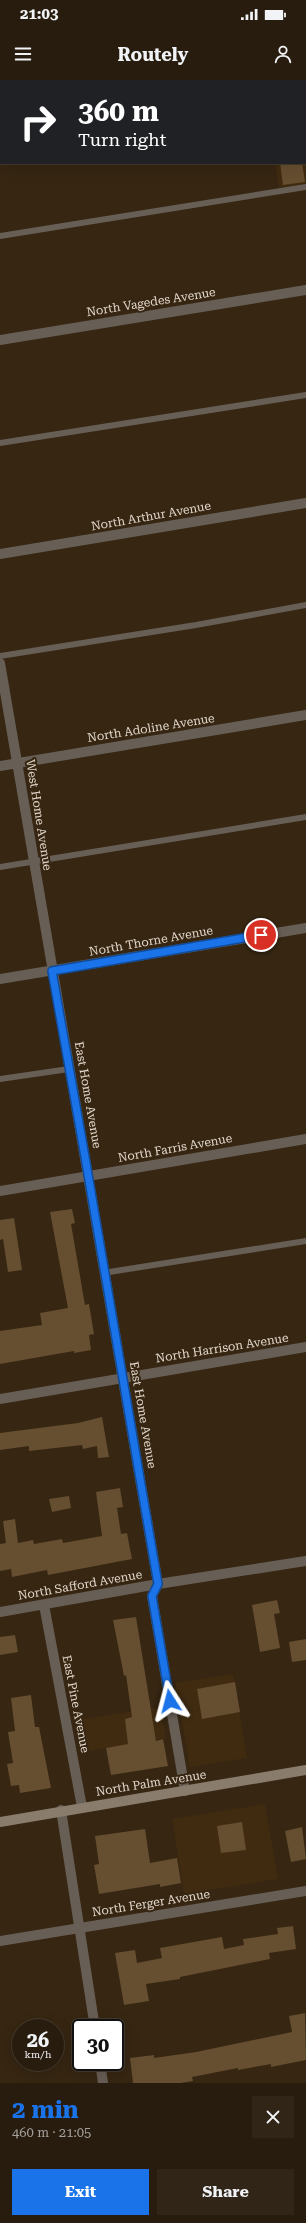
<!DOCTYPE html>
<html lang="en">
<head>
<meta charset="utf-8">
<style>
  :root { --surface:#281c0e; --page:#302517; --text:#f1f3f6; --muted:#a5a19e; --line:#443a2e; --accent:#1a73e8 }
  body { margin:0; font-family:"Roboto Serif",serif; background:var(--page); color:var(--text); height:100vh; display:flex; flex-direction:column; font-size:15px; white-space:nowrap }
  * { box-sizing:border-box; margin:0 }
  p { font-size:13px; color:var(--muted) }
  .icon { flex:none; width:22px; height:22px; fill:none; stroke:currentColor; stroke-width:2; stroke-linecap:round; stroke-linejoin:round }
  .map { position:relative; height:2003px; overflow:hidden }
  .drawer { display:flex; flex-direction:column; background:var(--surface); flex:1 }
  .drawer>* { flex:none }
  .banner { position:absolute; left:0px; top:0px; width:306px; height:84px; box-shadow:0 4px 16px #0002,0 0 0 1px var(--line); background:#202124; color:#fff; overflow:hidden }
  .speed { position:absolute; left:12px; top:1939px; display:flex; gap:8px; font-size:20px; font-weight:700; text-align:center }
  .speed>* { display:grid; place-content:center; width:52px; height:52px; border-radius:50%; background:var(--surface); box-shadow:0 4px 16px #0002,0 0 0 1px var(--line); line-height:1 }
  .speed small { font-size:10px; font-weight:400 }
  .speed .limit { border:2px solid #111; border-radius:6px; background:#fff; color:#111 }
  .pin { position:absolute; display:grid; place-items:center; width:34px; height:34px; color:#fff; margin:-17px; border:2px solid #fff; border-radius:50%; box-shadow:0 1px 4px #0007 }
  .me { position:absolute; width:44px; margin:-22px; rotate:351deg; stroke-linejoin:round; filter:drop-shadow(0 0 3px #0008) }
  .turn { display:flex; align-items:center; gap:14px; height:84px; padding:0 12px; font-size:18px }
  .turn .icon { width:52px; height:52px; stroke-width:2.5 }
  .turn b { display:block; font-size:28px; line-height:34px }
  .round { display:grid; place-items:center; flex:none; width:42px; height:42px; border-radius:0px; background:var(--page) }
  .summary { display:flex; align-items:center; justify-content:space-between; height:68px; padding:0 12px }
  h1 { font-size:24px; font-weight:700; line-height:30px; color:var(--accent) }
  .primary-button { display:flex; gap:8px; margin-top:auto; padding:8px 12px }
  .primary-button a { flex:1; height:46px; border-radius:0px; background:var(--accent); color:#fff; font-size:16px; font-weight:700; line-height:46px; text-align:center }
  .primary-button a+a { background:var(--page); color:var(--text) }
  .status { display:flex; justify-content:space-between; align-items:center; height:28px; padding:0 20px; background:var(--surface); direction:ltr }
  .status svg { height:11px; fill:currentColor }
  header { display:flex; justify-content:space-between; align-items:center; height:52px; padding:0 12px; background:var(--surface); font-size:18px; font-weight:700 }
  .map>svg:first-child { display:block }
  .built { fill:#402b10 }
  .building { fill:#664e30 }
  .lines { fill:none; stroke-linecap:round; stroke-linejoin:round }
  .lane { stroke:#675e55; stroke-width:6 }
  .street { stroke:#675e55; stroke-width:10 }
  .secondary { stroke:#897c6d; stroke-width:10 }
  .route-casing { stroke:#114b97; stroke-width:10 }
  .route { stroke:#1a73e8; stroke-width:7 }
  .labels { text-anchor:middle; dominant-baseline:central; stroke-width:4; stroke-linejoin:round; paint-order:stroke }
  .street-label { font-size:12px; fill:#e3d8cc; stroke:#362612 }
</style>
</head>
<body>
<div class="status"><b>21:03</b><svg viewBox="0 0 49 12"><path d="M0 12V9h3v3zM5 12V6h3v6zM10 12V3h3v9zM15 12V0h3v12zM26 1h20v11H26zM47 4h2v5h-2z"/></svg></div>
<header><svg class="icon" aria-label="menu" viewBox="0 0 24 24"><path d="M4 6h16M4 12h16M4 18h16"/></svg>Routely<svg class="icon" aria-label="person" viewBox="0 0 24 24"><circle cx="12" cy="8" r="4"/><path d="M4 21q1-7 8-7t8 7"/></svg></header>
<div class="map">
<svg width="306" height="2003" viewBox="0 0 306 2003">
  <rect width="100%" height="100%" fill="#362612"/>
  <!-- built -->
  <g class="built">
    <polygon points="305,57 306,104 279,108 275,83 305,83"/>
    <polygon points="233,1594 247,1678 190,1687 175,1603"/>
    <polygon points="160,1627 166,1658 88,1671 83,1639"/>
    <polygon points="265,1724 278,1799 184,1814 172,1739"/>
  </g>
  <!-- building -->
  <g class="building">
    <polygon points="280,83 302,83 305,102 283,105"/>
    <polygon points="72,1129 75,1143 71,1144 85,1225 89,1224 94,1254 89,1255 91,1270 74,1273 74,1271 0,1284 0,1251 42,1245 40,1233 68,1228 50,1132"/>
    <polygon points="14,1138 22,1190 8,1192 3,1159 0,1160 0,1140"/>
    <polygon points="102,1337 109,1377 98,1378 97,1366 83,1369 82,1365 29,1371 29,1366 0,1370 0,1353 78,1343"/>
    <polygon points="120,1408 123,1427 117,1428 121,1454 127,1453 132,1479 48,1495 47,1490 12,1497 11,1489 0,1491 0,1464 6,1463 3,1441 15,1439 18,1463 33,1460 34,1464 62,1459 63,1463 102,1456 96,1412"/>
    <polygon points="69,1416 71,1428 52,1432 49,1419"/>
    <polygon points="277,1520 280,1533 274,1534 280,1568 260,1572 252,1525"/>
    <polygon points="136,1537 156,1661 163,1659 168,1686 111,1695 106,1668 128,1664 125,1639 132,1637 126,1595 124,1596 113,1540"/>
    <polygon points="15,1555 18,1572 0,1575 0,1557"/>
    <polygon points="306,1559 306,1580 292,1582 289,1562"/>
    <polygon points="235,1602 240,1632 202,1639 197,1609"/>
    <polygon points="31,1615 35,1647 39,1647 51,1708 20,1713 19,1705 11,1706 7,1684 13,1683 8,1652 15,1651 11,1618"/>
    <polygon points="242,1742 246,1770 221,1773 217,1746"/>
    <polygon points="302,1747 306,1779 291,1782 285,1751"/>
    <polygon points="145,1749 150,1783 177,1778 181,1803 160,1807 160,1804 99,1814 94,1785 99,1784 95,1756"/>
    <polygon points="293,1846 296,1869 269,1873 270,1879 180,1897 180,1899 146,1904 149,1921 124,1925 115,1873 135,1870 137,1883 162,1878 160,1868 222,1857 224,1869 244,1865 243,1859 278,1854 277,1848"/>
    <polygon points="305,1933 306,1980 271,1987 271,1984 238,1990 238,1988 192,1997 193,2001 181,2003 133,2003 130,1978 154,1975 154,1978 196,1972 292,1952 289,1936"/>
  </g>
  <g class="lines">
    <!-- lane -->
    <g class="lane">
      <polyline points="259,0 259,1"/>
      <polyline points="0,156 306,107"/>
      <polyline points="0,363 306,315"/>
      <polyline points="0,576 196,545 306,525"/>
      <polyline points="0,787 306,737"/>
      <polyline points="0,999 69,989"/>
      <polyline points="103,1193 306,1161"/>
    </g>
    <!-- street -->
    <g class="street">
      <polyline points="0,260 306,210"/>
      <polyline points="0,474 306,423"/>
      <polyline points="0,583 158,1504 152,1516 185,1711"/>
      <polyline points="0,686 306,635"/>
      <polyline points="0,899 306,848"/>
      <polyline points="0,1111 306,1059"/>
      <polyline points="0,1319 306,1267"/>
      <polyline points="44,1525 82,1727"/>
      <polyline points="0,1532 158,1504 306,1481"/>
      <polyline points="61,1730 95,1948"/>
      <polyline points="0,1861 306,1811"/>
      <polyline points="100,1982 103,2003"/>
    </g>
    <!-- secondary -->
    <g class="secondary">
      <polyline points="297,1 303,0"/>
      <polyline points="0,49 1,49"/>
      <polyline points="0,1742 306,1690"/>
    </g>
  </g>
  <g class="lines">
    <!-- route casing -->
    <g class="route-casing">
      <path id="route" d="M170 1621 152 1516 158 1504C123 1299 89 1095 52 891L261 855"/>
    </g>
    <!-- route -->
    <use href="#route" class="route"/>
  </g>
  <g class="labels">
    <!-- street labels -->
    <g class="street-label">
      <text transform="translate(151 222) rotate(-9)">North Vagedes Avenue</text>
      <text transform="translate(151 436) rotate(-10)">North Arthur Avenue</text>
      <text transform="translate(151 648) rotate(-9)">North Adoline Avenue</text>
      <text transform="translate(39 735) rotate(81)">West Home Avenue</text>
      <text transform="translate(151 861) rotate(-10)">North Thorne Avenue</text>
      <text transform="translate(88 1015) rotate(80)">East Home Avenue</text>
      <text transform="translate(175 1068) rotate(-10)">North Farris Avenue</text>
      <text transform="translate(222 1268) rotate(-9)">North Harrison Avenue</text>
      <text transform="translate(143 1335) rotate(80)">East Home Avenue</text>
      <text transform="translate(80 1505) rotate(-10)">North Safford Avenue</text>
      <text transform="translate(76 1624) rotate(79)">East Pine Avenue</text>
      <text transform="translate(151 1703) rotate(-9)">North Palm Avenue</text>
      <text transform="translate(151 1823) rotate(-9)">North Ferger Avenue</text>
    </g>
  </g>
</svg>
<div class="speed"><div>26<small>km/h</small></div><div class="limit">30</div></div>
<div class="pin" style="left:261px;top:855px;background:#d93025"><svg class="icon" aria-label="arrive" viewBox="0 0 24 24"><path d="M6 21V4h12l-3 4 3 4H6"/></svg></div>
<svg class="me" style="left:170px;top:1621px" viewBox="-20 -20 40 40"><path d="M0-17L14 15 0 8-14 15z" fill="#1a73e8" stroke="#fff" stroke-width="4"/></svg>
<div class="banner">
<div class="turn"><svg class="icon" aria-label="right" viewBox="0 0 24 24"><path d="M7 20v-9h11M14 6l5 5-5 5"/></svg><div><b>360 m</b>Turn right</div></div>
</div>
</div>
<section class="drawer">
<div class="summary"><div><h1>2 min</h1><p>460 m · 21:05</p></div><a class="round"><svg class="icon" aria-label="close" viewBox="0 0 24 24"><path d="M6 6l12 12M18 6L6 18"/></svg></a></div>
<div class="primary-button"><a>Exit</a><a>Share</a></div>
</section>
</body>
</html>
